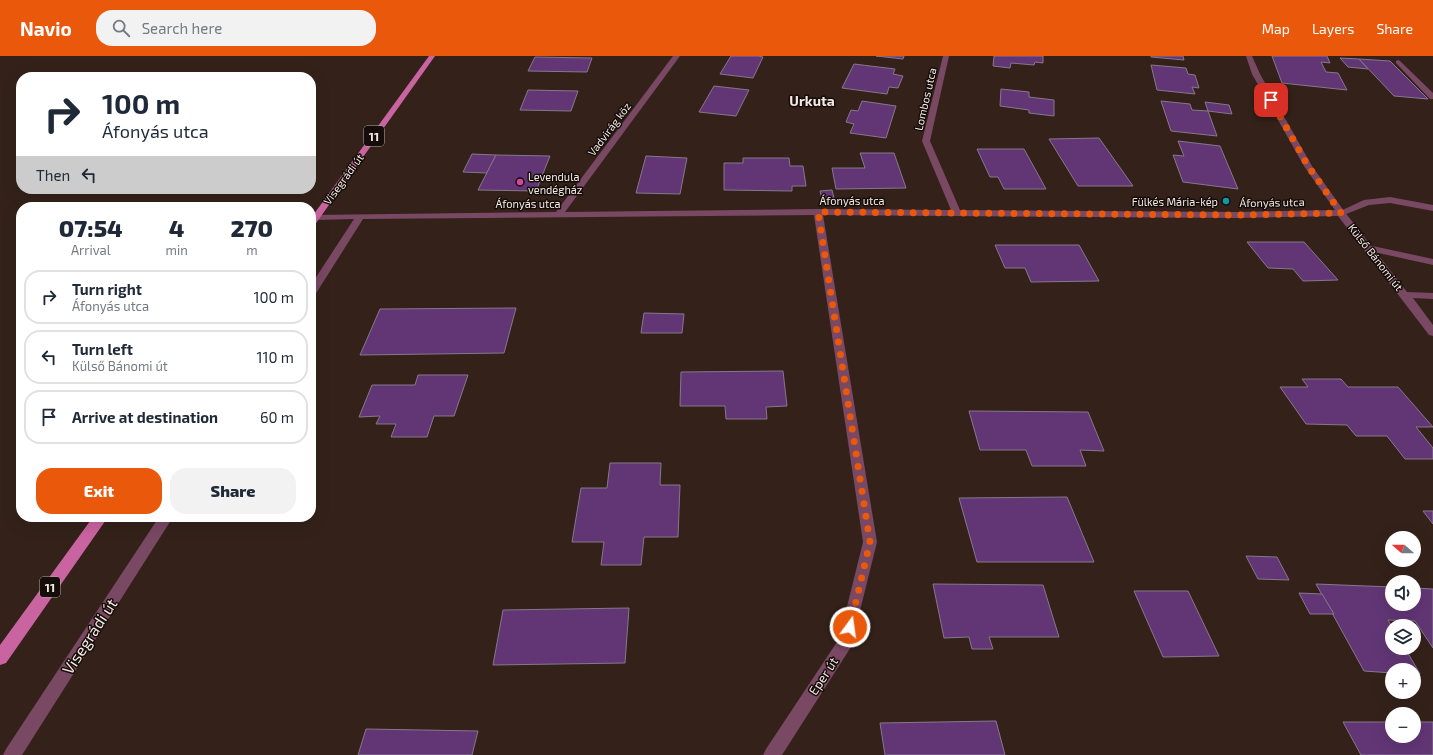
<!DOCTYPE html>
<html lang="en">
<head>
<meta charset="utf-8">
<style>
  :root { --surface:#fff; --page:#f2f2f3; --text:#1f2937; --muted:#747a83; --line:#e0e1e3; --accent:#ea580c }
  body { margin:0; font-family:"Exo 2",sans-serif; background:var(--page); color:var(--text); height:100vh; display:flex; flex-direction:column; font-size:15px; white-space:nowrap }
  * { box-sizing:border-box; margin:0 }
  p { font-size:13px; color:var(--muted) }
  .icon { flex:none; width:22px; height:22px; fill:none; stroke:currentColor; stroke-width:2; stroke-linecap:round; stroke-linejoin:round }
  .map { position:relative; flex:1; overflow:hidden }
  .details { position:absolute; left:16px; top:146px; width:300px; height:320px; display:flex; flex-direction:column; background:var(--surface); border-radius:16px; box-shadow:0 4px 16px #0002 }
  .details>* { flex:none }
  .guide { position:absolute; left:16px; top:16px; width:300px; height:122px; border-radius:16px; box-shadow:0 4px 16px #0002; background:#fff; color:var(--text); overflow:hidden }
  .needle { width:26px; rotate:290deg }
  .fabs { position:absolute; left:1385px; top:475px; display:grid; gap:8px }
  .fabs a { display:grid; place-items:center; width:36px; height:36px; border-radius:50%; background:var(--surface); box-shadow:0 4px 16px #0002; font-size:20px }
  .pin { position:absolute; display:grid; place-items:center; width:34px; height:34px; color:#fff; margin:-17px; border-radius:8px; box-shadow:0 2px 6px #0006 }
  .me { position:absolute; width:44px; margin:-22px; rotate:14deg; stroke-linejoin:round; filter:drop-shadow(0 0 3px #0008) }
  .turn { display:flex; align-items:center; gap:14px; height:84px; padding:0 20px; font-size:18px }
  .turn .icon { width:52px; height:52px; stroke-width:2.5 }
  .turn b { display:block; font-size:28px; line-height:34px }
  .then { display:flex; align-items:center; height:38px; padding:0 20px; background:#0003; gap:8px; font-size:15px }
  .eta { display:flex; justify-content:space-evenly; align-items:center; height:68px; text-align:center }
  .eta b { font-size:24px; font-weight:800; line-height:28px }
  .cta { display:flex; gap:8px; margin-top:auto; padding:8px 20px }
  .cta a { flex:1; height:46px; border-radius:16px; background:var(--accent); color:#fff; font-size:16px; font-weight:800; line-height:46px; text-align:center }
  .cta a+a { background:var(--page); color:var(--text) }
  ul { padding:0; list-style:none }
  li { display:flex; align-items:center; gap:12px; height:54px; margin:0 8px 6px; padding:0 12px; border:2px solid var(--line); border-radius:16px }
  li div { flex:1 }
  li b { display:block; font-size:15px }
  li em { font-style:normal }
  header { display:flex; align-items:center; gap:24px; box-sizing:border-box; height:56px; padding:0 20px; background:var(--accent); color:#fff }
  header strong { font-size:19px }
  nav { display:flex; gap:22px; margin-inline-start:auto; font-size:14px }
  .search { width:280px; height:36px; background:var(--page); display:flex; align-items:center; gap:10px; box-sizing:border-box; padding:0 14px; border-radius:16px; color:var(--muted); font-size:15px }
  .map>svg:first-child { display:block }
  .building { fill:#623675; stroke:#85788b }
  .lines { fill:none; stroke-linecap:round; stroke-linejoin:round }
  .service { fill:#794863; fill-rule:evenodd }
  .minor { fill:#794863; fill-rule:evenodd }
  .primary { fill:#ca64a0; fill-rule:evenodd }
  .route { stroke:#ea580c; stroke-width:7; stroke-dasharray:0 12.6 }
  .hotel-dot { fill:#d1479c; stroke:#150d0a; stroke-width:1.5 }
  .culture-dot { fill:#0f9aa8; stroke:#150d0a; stroke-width:1.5 }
  .labels { text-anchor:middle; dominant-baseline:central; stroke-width:3; stroke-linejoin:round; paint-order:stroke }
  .far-street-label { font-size:11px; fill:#f5e9e4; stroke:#150d0a }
  .far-poi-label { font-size:11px; fill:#f5e9e4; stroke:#150d0a; text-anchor:start }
  .shield { fill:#150d0a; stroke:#b2a7a3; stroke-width:1 }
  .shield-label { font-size:12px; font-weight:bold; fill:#f5e9e4 }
  .street-label { font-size:13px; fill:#f5e9e4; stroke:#150d0a }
  .far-district-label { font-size:14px; font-weight:bold; fill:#f5e9e4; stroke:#150d0a }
  .near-street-label { font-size:16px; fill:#f5e9e4; stroke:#150d0a }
</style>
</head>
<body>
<header>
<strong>Navio</strong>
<div class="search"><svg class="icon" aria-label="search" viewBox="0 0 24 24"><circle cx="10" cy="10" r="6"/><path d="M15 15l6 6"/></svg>Search here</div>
<nav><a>Map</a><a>Layers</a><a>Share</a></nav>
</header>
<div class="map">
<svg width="1433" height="699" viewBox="0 0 1433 699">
  <rect width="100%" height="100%" fill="#34221a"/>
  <!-- building -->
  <g class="building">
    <polygon points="731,0 758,0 763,1 753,22 720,18"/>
    <polygon points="876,0 904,0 903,3"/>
    <polygon points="994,0 1043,0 1043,7 1035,6 1034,9 1011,7 1010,12 993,10"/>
    <polygon points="1151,0 1183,0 1184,4 1151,1"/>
    <polygon points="1272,0 1327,0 1330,7 1321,6 1326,16 1338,17 1347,34 1282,27"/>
    <polygon points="535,1 592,2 587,16 528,15"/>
    <polygon points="1340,2 1359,3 1368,13 1348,11"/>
    <polygon points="1359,3 1390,5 1428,43 1394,40"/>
    <polygon points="854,8 895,13 893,18 903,20 898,32 889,31 887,38 842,32"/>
    <polygon points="1151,9 1186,12 1188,18 1195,19 1199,32 1192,31 1195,38 1157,34"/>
    <polygon points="714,30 749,34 736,60 699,56"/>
    <polygon points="1001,33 1029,36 1029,41 1054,44 1054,60 1029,57 1029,54 1000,50"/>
    <polygon points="528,34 578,35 571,55 520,54"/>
    <polygon points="862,45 896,50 886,82 850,77 854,68 846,66 851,54 858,55"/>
    <polygon points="1161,45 1190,48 1192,54 1208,55 1217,80 1171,75"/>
    <polygon points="1205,46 1229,49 1232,58 1208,55"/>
    <polygon points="1099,82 1133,130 1078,130 1049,83"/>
    <polygon points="1178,85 1220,90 1238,133 1183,126 1173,99 1184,100"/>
    <polygon points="977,93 1024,93 1046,133 1004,133 998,121 990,121"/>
    <polygon points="860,97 894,97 906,132 836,133 832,112 865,112"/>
    <polygon points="472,98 496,99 487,117 463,116"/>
    <polygon points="496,99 550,100 536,135 478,134"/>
    <polygon points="646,100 687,102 680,138 636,137"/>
    <polygon points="743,102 789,102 790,110 803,110 806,130 792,130 792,135 724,134 724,107 743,107"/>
    <polygon points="832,134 834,142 822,143 820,135"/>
    <polygon points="1247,186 1304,186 1338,224 1303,225 1293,213 1268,212"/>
    <polygon points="995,189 1079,189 1099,225 1031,226 1025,212 1005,212"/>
    <polygon points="516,252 504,297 360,299 380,253"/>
    <polygon points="644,257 684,258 682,277 641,277"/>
    <polygon points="783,315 787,350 766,351 767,363 726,363 725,350 680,350 681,316"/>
    <polygon points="418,319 468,319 454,360 434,360 427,381 391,381 396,368 376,368 380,360 359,361 372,329 415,329"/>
    <polygon points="1302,323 1341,323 1348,331 1398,331 1433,371 1416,371 1433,392 1433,403 1405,403 1387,380 1356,380 1347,369 1306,368 1280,331 1308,331"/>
    <polygon points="969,355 1088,356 1104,395 1080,394 1086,410 1032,410 1026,394 980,394"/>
    <polygon points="610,407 661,407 660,429 680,429 678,481 644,481 641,509 601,509 604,486 572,486 581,432 607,432"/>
    <polygon points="1067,441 1094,506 977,506 959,442"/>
    <polygon points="1423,455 1433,455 1433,468"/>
    <polygon points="1246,500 1277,501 1289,524 1258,523"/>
    <polygon points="933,528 1043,529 1059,581 989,581 993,593 972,593 969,581 944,582"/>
    <polygon points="1316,528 1392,531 1392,548 1414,548 1414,532 1433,533 1433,592 1415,565 1388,564 1392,571 1392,592 1405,592 1420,618 1414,618 1414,614 1392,614 1392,617 1364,615"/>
    <polygon points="1134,535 1188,535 1219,600 1163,601"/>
    <polygon points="1299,537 1322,538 1334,558 1310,558"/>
    <polygon points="629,552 625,607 493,609 503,554"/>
    <polygon points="996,665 1005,699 885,699 880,667"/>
    <polygon points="1343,666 1392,666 1392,680 1414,680 1414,666 1433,666 1433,699 1361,699"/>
    <polygon points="366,673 478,675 472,699 358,699"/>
  </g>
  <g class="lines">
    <!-- service -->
    <g class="service">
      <polygon points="1390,141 1433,149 1433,155 1390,147 1369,149 1341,160 1336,157 1364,144"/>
      <polygon points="1368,189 1433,203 1433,209 1365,194 1363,192"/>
    </g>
    <!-- minor -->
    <g class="minor">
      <polygon points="673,0 680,0 565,156 818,153 951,154 922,85 943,0 949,0 930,85 960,154 1237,156 1335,154 1304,110 1252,18 1246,0 1252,0 1260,18 1312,110 1344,155 1407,236 1433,237 1433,243 1413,242 1433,269 1433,280 1429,279 1338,160 1237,162 823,159 877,486 851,591 782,699 763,699 766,693 839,583 863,486 814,159 363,163 315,239 311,240 311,229 354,163 316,164 313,163 311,161 313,159 556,156"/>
      <polygon points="1398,4 1400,5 1433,37 1433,43 1430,43 1396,7 1396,5"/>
      <polygon points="159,461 173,461 22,699 3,699 6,693"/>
    </g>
    <!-- primary -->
    <g class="primary">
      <polygon points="429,0 435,0 314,170 311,171 311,162"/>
      <polygon points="93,461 108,461 6,607 0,609 0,589"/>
    </g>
  </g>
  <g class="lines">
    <!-- route -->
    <polyline class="route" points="850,571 870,486 818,156 1237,159 1341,157 1308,110 1271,44"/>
  </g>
  <!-- markers -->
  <circle class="hotel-dot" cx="520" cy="126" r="4"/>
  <circle class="culture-dot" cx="1226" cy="145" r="4"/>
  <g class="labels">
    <!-- far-street labels -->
    <g class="far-street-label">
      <text transform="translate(925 43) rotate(-77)">Lombos utca</text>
      <text transform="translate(609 73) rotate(-53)">Vadvirág köz</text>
      <text transform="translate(343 123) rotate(-54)">Visegrádi út</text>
      <text x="852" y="144">Áfonyás utca</text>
      <text transform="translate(1272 146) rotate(-1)">Áfonyás utca</text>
      <text x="528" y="147">Áfonyás utca</text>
      <text transform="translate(1376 201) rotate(52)">Külső Bánomi út</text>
    </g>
    <!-- far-poi labels -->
    <g class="far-poi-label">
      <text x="528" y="120">Levendula<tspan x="528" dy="13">vendégház</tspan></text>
      <text x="1218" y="145" text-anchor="end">Fülkés Mária-kép</text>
    </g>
    <!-- shield labels -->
    <g class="shield">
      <rect x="364" y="70" width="20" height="20" rx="3"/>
      <rect x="40" y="521" width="20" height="20" rx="3"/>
    </g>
    <g class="shield-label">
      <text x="374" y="80">11</text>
      <text x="50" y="531">11</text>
    </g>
    <!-- street labels -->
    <g class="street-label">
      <text transform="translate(823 620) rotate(-57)">Eper út</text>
    </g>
    <!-- far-district labels -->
    <g class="far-district-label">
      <text x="812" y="44">Urkuta</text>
    </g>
    <!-- near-street labels -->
    <g class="near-street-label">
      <text transform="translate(89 580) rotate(-57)">Visegrádi út</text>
    </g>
  </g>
</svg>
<div class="fabs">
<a><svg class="needle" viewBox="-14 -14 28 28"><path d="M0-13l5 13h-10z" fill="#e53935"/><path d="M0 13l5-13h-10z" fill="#747a83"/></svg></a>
<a><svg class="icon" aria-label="sound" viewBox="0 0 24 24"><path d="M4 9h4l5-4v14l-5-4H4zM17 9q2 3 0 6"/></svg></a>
<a><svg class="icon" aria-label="layers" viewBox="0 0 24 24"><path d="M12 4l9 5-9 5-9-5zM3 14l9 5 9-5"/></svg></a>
<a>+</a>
<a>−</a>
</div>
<div class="pin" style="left:1271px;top:44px;background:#d93025"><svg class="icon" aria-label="arrive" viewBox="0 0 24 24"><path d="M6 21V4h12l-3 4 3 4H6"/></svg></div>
<svg class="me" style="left:850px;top:571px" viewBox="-20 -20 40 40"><circle r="17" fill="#ea580c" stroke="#fff" stroke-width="3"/><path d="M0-11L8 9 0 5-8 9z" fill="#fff"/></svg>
<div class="guide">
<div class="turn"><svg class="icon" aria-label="right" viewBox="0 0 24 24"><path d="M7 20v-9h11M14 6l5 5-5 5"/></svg><div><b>100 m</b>Áfonyás utca</div></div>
<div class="then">Then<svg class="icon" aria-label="left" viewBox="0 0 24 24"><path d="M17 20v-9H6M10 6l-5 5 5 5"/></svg></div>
</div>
<section class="details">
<div class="eta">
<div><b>07:54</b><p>Arrival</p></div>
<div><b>4</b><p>min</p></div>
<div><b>270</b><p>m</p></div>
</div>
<ul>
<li><svg class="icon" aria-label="right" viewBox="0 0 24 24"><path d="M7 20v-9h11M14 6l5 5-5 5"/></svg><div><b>Turn right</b><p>Áfonyás utca</p></div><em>100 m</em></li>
<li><svg class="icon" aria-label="left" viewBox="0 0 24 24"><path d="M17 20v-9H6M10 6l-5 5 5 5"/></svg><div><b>Turn left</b><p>Külső Bánomi út</p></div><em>110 m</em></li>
<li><svg class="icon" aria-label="arrive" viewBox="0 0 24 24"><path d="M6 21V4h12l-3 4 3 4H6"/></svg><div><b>Arrive at destination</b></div><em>60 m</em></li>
</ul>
<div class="cta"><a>Exit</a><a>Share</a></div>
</section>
</div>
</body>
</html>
